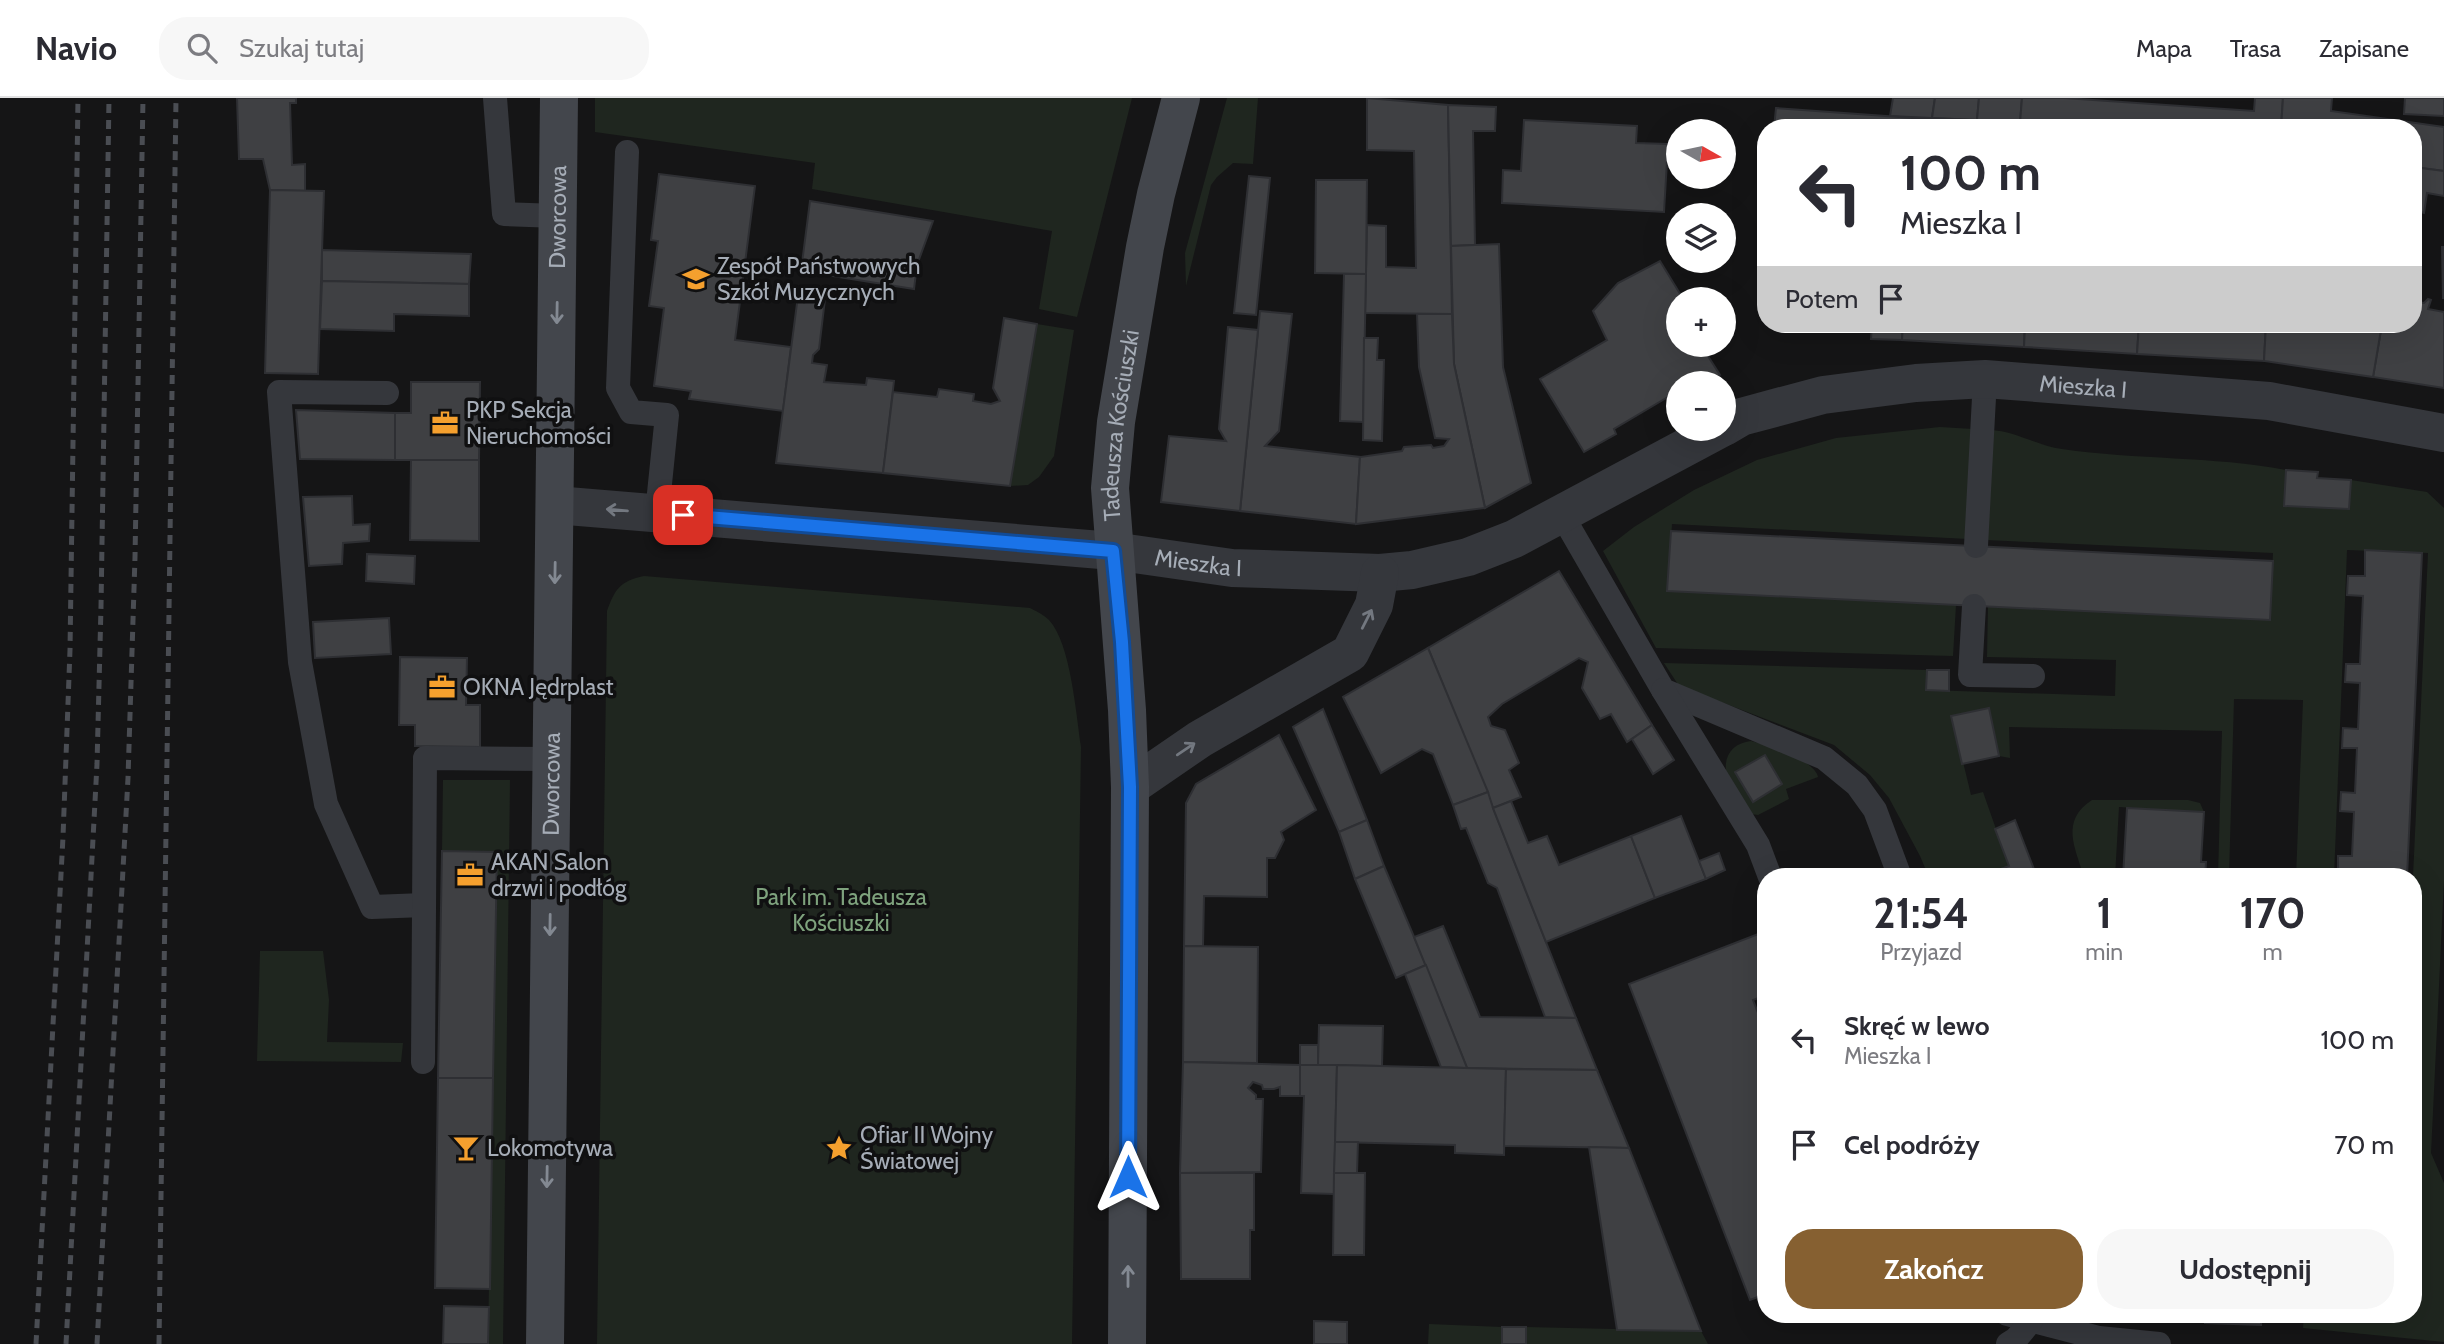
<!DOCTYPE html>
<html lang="pl">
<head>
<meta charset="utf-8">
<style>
  :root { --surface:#fff; --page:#f7f7f7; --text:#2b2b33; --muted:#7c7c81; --line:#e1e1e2; --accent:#866031 }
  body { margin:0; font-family:Cabin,sans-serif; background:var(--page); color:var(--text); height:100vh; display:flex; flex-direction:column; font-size:26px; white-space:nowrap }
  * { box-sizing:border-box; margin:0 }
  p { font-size:23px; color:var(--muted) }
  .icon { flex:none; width:38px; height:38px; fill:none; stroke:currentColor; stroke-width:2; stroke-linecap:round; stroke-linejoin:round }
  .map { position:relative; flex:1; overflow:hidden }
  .sheet { position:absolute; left:1757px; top:770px; width:665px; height:455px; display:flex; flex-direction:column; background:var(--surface); border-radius:28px; box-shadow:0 7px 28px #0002 }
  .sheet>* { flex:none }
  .hud { position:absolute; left:1757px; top:21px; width:665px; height:214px; border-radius:28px; box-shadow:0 7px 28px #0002; background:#fff; color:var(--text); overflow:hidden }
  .needle { width:46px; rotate:99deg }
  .controls { position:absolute; left:1666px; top:21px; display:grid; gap:14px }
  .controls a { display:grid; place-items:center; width:70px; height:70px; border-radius:50%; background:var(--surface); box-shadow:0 7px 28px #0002; font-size:35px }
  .pin { position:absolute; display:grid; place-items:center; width:60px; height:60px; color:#fff; margin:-30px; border-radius:14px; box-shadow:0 4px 10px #0006 }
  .me { position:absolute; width:77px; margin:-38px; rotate:0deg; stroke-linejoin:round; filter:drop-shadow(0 0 5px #0008) }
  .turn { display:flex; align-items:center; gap:24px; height:147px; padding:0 28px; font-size:32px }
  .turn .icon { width:91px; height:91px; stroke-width:2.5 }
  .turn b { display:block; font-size:49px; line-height:60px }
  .then { display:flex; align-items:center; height:66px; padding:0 28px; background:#0003; gap:14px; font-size:26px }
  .eta { display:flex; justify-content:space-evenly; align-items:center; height:119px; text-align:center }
  .eta b { font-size:42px; font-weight:800; line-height:49px }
  .primary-button { display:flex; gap:14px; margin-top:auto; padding:14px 28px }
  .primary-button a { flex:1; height:80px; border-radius:28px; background:var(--accent); color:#fff; font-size:28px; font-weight:800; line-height:80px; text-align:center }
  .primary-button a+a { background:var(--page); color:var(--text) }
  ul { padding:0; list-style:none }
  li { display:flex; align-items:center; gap:21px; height:105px; padding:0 28px }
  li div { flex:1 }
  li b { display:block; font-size:26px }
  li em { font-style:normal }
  header { display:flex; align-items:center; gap:42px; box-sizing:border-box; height:98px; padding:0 35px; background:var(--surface); border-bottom:2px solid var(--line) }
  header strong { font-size:33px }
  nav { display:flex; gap:38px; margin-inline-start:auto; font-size:24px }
  .search { width:490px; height:63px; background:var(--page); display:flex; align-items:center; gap:18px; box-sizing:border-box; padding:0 24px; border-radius:28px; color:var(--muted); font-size:26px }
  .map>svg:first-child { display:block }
  .green { fill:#1f261f }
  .building { fill:#3f4043; stroke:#2e2f33; stroke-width:2 }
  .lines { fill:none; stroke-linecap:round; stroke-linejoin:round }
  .lane { stroke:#35373c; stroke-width:24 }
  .street { stroke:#35373c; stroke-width:38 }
  .secondary { stroke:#43464c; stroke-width:38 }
  .rail { stroke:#4a4d53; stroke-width:5; stroke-dasharray:9 7; stroke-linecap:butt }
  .oneway { stroke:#838992 }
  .oneway2 { stroke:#737880 }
  .route-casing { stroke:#114b97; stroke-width:18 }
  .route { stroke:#1a73e8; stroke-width:12 }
  .labels { text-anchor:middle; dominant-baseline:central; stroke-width:7; stroke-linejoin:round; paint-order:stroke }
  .street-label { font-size:23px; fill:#a6adb7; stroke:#101011 }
  .poi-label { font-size:23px; fill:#a6adb7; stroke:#101011; text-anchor:start }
  .park-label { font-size:23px; fill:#7ea27d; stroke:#101011 }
</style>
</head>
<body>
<header>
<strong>Navio</strong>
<div class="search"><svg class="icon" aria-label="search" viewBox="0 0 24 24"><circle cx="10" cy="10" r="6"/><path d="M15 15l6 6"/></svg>Szukaj tutaj</div>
<nav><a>Mapa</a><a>Trasa</a><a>Zapisane</a></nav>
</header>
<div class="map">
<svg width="2444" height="1246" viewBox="0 0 2444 1246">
  <rect width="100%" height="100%" fill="#151516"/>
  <!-- green -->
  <g class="green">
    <polygon points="595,0 1132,0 1077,219 1039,211 1052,133 812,91 815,65 595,34"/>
    <polygon points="1227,0 1258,0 1253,66 1233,65 1217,79 1211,87 1186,188 1185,155"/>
    <polygon points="1037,226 1074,232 1054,358 1039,379 1028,387 1010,388"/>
    <polygon points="1940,329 1973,331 1968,441 1672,426 1668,493 1956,507 1953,558 1656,550 1603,453 1634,429 1694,392 1757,362 1836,340"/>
    <path d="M1990 332C2016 333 2037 348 2062 351 2137 362 2212 358 2286 372L2284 408 2348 411 2351 382 2427 394 2444 410V783L2431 1055 2444 1085V1244L2303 1230 2304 1216H2413V779L2428 455 2347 452 2334 779H2296L2303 602 2234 601 2229 779H2218L2222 633 2009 629 2010 660 1999 658 1989 610 1952 618 1971 697 1983 694 2009 768 1980 779H1929L1920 758 1889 700 1870 677 1834 647 1679 588 1664 565 1927 572V592L2115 598 2116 562 1987 559 1988 508 2270 519 2273 455 1986 442Z"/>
    <path d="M644 478 1030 510C1036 513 1044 517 1049 522 1071 546 1076 616 1081 649L1072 1246H597L607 513C615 491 620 483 644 478Z"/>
    <path d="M1751 643C1767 647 1815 662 1818 679L1786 691 1789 701 1758 717 1751 716 1726 673C1724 656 1734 645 1751 643Z"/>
    <polygon points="443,682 510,682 503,1246 488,1246 496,754 442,753"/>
    <path d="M2092 702H2188L2200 705 2204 714 2119 709 2115 779H2084C2075 749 2060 723 2092 702Z"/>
    <polygon points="260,853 323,853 329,902 327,944 403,945 401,964 257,963"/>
    <polygon points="1429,1226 1502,1229 1502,1246 1428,1246"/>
    <polygon points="1526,1229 1701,1233 1708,1246 1526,1246"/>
  </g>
  <!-- building -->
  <g class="building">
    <polygon points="237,0 296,0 296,5 290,5 292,67 305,66 305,93 270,92 263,61 239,61"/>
    <polygon points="1367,0 1448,7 1452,216 1365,215 1367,127 1386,128 1386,169 1416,170 1414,53 1367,52"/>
    <polygon points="1893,0 1935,0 1932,20 1890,18"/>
    <polygon points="1935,0 1979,0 1977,22 1932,20"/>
    <polygon points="1979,0 2022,0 2020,25 1977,22"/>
    <polygon points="2022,0 2064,0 2254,13 2255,0 2283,0 2281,30 2108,30 2020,25"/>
    <polygon points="2283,0 2332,0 2331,13 2444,29 2444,73 2413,69 2413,30 2281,30"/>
    <polygon points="2405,0 2444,0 2444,18 2404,16"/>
    <polygon points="1448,7 1496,9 1495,33 1473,33 1475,147 1451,148"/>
    <polygon points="1776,10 1913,20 1912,30 1774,30"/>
    <polygon points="1913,20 1932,20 2044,26 2043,30 1912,30"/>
    <polygon points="1524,22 1637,28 1636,45 1668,46 1664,114 1502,105 1503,72 1521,73"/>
    <polygon points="2044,26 2108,30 2043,30"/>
    <polygon points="2413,69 2444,73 2444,98 2427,95 2424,115 2418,113 2413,146"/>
    <polygon points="659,76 755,88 735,242 791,249 783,313 689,301 691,293 654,288 664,210 649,208 658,143 651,142"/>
    <polygon points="1249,78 1270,80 1256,217 1234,215"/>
    <polygon points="1316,82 1367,82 1366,176 1315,175"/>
    <polygon points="270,92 324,93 318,276 265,275"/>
    <polygon points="810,103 933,123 917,167 914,191 801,173"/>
    <polygon points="1499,146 1503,269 1531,385 1485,410 1454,266 1451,148"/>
    <polygon points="2442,149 2444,149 2444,200 2443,200"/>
    <polygon points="322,152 471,156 469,186 322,183"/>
    <polygon points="1766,160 1766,222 1762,222"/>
    <polygon points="1660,163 1682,199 1674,205 1678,211 1678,247 1701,247 1720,277 1706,285 1678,285 1678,293 1614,331 1616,336 1584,354 1540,281 1607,242 1593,213 1618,185"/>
    <polygon points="1344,176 1366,176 1363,324 1340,323"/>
    <polygon points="322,183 469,186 469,218 394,216 394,233 320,231"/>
    <polygon points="799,190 826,193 819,251 813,257 812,265 827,267 824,284 866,287 867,280 894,283 883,375 776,365"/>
    <polygon points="2428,201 2431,202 2428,211 2444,214 2444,290 2373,279 2382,226 2413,226 2413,203 2424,205"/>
    <polygon points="1260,213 1292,216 1279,333 1265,348 1360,359 1356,426 1240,413"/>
    <polygon points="1417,216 1452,216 1454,266 1485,410 1356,426 1360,359 1402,353 1404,349 1431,347 1433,350 1444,348 1449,341 1435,340 1419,269"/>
    <polygon points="1004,220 1037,226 1010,388 883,375 893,294 937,299 939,291 974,296 973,303 991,306 1000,303 993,290"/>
    <polygon points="1787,226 1852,226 1852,228 1828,226 1827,233 1786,231"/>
    <polygon points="1872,226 1903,226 1902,242 1871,241"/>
    <polygon points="1903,226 2025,226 2024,249 1902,242"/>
    <polygon points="2025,226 2139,226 2137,256 2024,249"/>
    <polygon points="2139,226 2266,226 2264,263 2137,256"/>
    <polygon points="2266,226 2382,226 2373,279 2264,263"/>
    <polygon points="1228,229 1258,232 1240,413 1161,404 1169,338 1226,343 1219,331"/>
    <polygon points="1364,240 1378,240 1377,262 1384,262 1382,343 1363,342"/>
    <polygon points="411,284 480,284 479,362 395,362 395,315 411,315"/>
    <polygon points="296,312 395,315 395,362 300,361"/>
    <polygon points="411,362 479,362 479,443 410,442"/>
    <polygon points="2286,372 2318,374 2317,380 2351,382 2349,411 2284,408"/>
    <polygon points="352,398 353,427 370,426 369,443 343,445 342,466 309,468 303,399"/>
    <polygon points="1671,433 2273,463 2270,522 1667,493"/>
    <polygon points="2365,452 2422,455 2407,779 2352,779 2352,776 2338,776 2338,758 2352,758 2354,714 2340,713 2341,694 2355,695 2357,650 2342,650 2343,630 2358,631 2360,585 2345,584 2346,566 2360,566 2363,498 2347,497 2348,478 2365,478"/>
    <polygon points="367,456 415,458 414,486 366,483"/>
    <polygon points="1559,473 1652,627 1627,644 1611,616 1600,621 1582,590 1588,564 1579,560 1502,606 1488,619 1491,628 1505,632 1519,665 1509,672 1521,699 1493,710 1428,550"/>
    <polygon points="389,520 391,556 315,560 313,524"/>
    <polygon points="1428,550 1488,694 1453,707 1433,656 1422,651 1381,675 1343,599"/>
    <polygon points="400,559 467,560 466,607 480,607 480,649 415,648 415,627 399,627"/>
    <polygon points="1927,572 1949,572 1949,593 1926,592"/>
    <polygon points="1989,610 1999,658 1962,666 1951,618"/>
    <polygon points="1323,611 1367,722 1339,734 1293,629"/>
    <polygon points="1652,627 1674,662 1653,676 1632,641"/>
    <polygon points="1279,637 1316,712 1281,734 1284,742 1275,760 1267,760 1267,799 1204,798 1203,848 1184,848 1186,705 1196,686"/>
    <polygon points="1765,657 1782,686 1753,704 1735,674"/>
    <polygon points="1488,694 1493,710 1576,920 1545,919 1497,790 1488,785 1466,730 1461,731 1453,707"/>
    <polygon points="1511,703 1528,745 1547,738 1559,767 1631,738 1655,800 1546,844 1493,710"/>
    <polygon points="2127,710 2204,714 2201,764 2206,764 2205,779 2123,779"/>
    <polygon points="1681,718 1706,781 1655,800 1631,738"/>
    <polygon points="1367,722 1384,768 1355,781 1339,734"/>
    <polygon points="2015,722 2037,779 1980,779 2009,768 1995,731"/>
    <polygon points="442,753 497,754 493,980 438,980"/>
    <polygon points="1719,755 1725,772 1706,781 1699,763"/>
    <polygon points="1384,768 1426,867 1396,880 1355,781"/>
    <polygon points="1443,828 1480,919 1576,920 1597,972 1467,970 1414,839"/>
    <polygon points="1766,833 1766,897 1753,902 1766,935 1766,1196 1750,1202 1629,886"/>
    <polygon points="1184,848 1258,849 1257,965 1183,964"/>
    <polygon points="1426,867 1467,970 1441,969 1405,876"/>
    <polygon points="1319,927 1383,928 1382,968 1318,967"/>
    <rect x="1300" y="947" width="18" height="20"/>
    <polygon points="1183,964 1300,967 1300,998 1280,998 1280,989 1274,991 1263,991 1262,987 1253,984 1248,990 1256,997 1256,1001 1263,1001 1261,1074 1180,1075"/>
    <polygon points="1300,967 1337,967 1334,1096 1301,1095 1304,998 1300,998"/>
    <polygon points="1337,967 1506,971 1504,1057 1455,1055 1455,1047 1335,1044"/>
    <polygon points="1506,971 1597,972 1629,1050 1504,1048"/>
    <polygon points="438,980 493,980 490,1191 435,1190"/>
    <polygon points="1335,1044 1358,1044 1357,1075 1334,1075"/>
    <polygon points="1589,1049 1629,1050 1701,1233 1617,1232"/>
    <polygon points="1180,1075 1254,1075 1254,1132 1250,1132 1250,1181 1181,1181"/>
    <polygon points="1334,1075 1365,1075 1364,1157 1333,1157"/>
    <polygon points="444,1208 489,1209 488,1246 443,1246"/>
    <polygon points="2205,1216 2261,1216 2261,1227 2205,1225"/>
    <polygon points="1314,1223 1347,1224 1347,1246 1314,1246"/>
    <rect x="1502" y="1229" width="24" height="17"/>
  </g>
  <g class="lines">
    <!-- lane -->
    <g class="lane">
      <polyline points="495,0 504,116 558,118"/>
      <polyline points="627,54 618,290 631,314 667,317 657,415"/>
      <polyline points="387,295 279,294 300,564 326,706 372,809 424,807"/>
      <polyline points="1562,417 1663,592 1824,660 1857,687 1875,712 1900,779"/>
      <polyline points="1976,448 1985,281"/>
      <polyline points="1974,508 1970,577 2033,578"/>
      <polyline points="1663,592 1758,747 1770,779"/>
      <polyline points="423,964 425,660 552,661"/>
      <polyline points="2007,1216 2099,1240 2159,1246"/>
      <polyline points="2008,1246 2016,1241 2031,1223"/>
    </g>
    <!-- street -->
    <g class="street">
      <path id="s1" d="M1724 329 1741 319 1823 297 1916 285 1985 281 2269 303 2444 335"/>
      <path id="s2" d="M555 407 1113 453 1232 470 1380 475 1412 472 1468 459 1514 441 1720 331"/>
      <polyline points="1130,689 1200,641 1350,555 1374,507 1380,475"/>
    </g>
    <!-- secondary -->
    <g class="secondary">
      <path id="s3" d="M545 1246 559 0"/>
      <path id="s4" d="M1127 1246 1130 689 1127 612 1110 390 1116 324 1145 149 1156 96 1181 0"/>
    </g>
    <!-- rail -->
    <g class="rail">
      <polyline points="36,1246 63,739 70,552 78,0"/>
      <polyline points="66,1246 97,666 101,509 109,0"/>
      <polyline points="97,1246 128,680 135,459 143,0"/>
      <polyline points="159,1246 176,0"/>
    </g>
  </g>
  <!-- one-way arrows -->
  <defs><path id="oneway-shaft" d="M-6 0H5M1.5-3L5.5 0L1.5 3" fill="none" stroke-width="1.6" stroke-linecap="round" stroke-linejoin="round" transform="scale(1.75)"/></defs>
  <g class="oneway">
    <use href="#oneway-shaft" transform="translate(557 215) rotate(91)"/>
    <use href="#oneway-shaft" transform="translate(555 475) rotate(91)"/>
    <use href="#oneway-shaft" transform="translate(550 827) rotate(91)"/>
    <use href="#oneway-shaft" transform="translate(547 1079) rotate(91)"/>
    <use href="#oneway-shaft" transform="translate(1128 1178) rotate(-90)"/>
  </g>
  <g class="oneway2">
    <use href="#oneway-shaft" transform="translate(617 412) rotate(-175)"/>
    <use href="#oneway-shaft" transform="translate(1367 521) rotate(-63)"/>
    <use href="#oneway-shaft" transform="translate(1186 651) rotate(-34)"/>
  </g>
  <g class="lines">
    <!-- route casing -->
    <g class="route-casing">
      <polyline id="route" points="683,417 1113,453 1122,544 1130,689 1128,1079"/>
    </g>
    <!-- route -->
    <use href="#route" class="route"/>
  </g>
  <!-- icons -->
  <defs>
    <g id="school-bare" transform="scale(2.1)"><path d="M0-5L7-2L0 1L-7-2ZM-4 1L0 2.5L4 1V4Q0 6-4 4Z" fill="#f5a02e" stroke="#101011" stroke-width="2.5" paint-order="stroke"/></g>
    <g id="office-bare" transform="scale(2.1)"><path d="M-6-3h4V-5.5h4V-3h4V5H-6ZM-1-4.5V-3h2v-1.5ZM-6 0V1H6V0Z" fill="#f5a02e" stroke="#101011" stroke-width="2.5" paint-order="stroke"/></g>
    <g id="bar-bare" transform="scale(2.1)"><path d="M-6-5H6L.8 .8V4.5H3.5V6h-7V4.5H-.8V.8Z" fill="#f5a02e" stroke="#101011" stroke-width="2.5" paint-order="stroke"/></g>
    <g id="sight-bare" transform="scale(2.1)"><path d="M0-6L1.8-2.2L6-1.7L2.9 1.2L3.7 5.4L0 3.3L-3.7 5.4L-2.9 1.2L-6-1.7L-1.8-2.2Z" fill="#f5a02e" stroke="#101011" stroke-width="2.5" paint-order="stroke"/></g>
  </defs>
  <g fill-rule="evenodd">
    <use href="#school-bare" x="696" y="181"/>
    <use href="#office-bare" x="445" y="325"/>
    <use href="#office-bare" x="442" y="589"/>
    <use href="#office-bare" x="470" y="777"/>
    <use href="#bar-bare" x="466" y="1050"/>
    <use href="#sight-bare" x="839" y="1050"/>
  </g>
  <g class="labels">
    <!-- street labels -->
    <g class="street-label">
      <text stroke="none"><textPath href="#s3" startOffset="1127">Dworcowa</textPath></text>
      <text stroke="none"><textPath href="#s1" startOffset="366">Mieszka I</textPath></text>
      <text stroke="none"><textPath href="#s4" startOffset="920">Tadeusza Kościuszki</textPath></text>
      <text stroke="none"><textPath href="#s2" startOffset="646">Mieszka I</textPath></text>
      <text stroke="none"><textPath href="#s3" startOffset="560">Dworcowa</textPath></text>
    </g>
    <!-- poi labels -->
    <g class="poi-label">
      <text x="717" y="168">Zespół Państwowych<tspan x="717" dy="26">Szkół Muzycznych</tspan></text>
      <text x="466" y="312">PKP Sekcja<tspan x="466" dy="26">Nieruchomości</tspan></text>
      <text x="463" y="589">OKNA Jędrplast</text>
      <text x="491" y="764">AKAN Salon<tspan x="491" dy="26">drzwi i podłóg</tspan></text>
      <text x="860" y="1037">Ofiar II Wojny<tspan x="860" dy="26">Światowej</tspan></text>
      <text x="487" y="1050">Lokomotywa</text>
    </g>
    <!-- park labels -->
    <g class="park-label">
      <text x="841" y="799">Park im. Tadeusza<tspan x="841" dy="26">Kościuszki</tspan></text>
    </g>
  </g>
</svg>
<div class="controls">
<a><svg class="needle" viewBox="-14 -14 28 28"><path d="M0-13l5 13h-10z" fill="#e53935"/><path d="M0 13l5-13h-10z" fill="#7c7c81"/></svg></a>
<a><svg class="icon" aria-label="layers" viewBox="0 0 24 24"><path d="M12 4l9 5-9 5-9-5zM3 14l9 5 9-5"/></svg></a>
<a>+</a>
<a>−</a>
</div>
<div class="pin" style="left:683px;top:417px;background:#d93025"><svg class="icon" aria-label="arrive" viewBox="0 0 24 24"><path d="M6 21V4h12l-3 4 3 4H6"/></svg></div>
<svg class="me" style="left:1128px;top:1079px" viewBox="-20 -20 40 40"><path d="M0-17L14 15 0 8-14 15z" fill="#1a73e8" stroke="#fff" stroke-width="4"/></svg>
<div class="hud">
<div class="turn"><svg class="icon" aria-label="left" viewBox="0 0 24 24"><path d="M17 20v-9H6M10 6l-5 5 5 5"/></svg><div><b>100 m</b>Mieszka I</div></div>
<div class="then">Potem<svg class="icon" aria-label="arrive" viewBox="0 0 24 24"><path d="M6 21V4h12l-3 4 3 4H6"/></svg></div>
</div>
<section class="sheet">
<div class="eta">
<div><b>21:54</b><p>Przyjazd</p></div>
<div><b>1</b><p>min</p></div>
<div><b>170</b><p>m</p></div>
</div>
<ul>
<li><svg class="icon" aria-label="left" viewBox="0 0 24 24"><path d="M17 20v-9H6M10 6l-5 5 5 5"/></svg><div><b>Skręć w lewo</b><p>Mieszka I</p></div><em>100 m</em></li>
<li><svg class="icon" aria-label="arrive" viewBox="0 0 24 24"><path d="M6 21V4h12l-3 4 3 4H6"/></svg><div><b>Cel podróży</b></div><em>70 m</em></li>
</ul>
<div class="primary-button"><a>Zakończ</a><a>Udostępnij</a></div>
</section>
</div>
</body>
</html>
